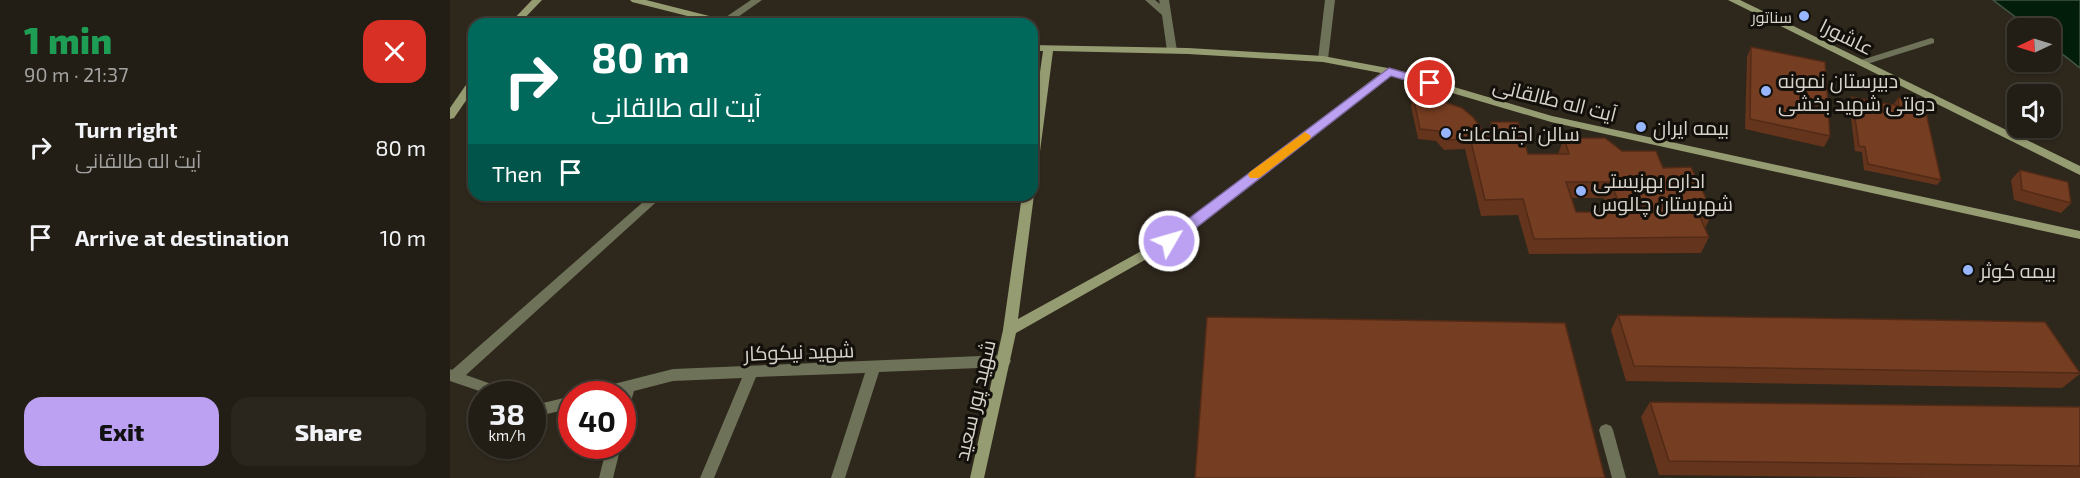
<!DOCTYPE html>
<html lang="en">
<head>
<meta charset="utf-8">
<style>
  :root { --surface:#221d15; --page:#2a261e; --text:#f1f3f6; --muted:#a2a2a0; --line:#3f3b34; --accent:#bca0f2 }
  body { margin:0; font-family:"Exo 2",Cairo,sans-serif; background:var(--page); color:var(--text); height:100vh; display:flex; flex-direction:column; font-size:22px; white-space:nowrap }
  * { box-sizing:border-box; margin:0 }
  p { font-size:20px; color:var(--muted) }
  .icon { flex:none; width:33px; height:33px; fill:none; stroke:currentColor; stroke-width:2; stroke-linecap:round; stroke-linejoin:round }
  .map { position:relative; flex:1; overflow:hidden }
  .sheet { display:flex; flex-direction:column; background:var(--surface); width:450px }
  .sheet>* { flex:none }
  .hud { position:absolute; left:18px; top:18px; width:570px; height:183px; border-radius:18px; box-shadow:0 2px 4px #0004,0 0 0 2px var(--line); background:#00695c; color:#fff; overflow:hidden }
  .needle { width:39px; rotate:266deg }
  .fabs { position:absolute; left:1557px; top:18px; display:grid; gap:12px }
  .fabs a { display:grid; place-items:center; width:54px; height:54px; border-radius:12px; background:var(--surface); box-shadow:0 2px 4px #0004,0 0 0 2px var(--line); font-size:30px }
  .speed { position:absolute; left:18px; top:381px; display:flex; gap:12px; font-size:30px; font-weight:700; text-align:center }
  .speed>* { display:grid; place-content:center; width:78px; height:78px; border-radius:50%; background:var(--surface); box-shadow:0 2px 4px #0004,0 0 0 2px var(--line); line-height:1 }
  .speed small { font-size:15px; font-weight:400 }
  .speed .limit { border:9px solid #d22; background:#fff; color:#111 }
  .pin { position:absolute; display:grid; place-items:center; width:51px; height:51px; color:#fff; margin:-26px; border:3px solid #fff; border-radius:50%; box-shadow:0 2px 6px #0007 }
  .me { position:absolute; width:66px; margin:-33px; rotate:52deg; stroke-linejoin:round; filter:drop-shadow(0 0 4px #0008) }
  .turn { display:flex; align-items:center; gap:21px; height:126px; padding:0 24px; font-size:27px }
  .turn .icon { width:78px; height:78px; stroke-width:2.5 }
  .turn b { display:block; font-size:42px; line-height:51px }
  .then { display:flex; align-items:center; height:57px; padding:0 24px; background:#0003; gap:12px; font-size:22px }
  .round { display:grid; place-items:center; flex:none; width:63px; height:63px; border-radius:18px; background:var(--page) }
  .overview { display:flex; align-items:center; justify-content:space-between; height:102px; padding:0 24px }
  h1 { font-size:36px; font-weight:800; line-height:45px; color:#1e9e55 }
  .action { display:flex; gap:12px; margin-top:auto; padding:12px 24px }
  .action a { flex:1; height:69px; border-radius:18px; background:var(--accent); color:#111; font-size:24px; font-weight:800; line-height:69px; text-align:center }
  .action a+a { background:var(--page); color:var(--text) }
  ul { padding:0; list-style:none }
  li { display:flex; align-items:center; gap:18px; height:90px; padding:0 24px }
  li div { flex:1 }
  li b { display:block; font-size:22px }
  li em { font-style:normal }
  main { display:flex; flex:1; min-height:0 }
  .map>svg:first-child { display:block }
  .water { fill:#021d09; stroke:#425443; stroke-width:1.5 }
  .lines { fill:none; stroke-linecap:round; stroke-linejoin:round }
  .lane { fill:#6e7258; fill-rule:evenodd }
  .street { fill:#6e7258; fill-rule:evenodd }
  .secondary { fill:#969c72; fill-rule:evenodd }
  .wall { fill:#65341c; fill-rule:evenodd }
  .building { fill:#753d21; stroke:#522b17; stroke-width:1.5; fill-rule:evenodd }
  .route { fill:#bca0f2; stroke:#7a689d; stroke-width:1.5 }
  .slow { fill:#f59e0b }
  .poi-dot { fill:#97b6fd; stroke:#13100b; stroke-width:2 }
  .labels { text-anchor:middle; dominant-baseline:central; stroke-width:6; stroke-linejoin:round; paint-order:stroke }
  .far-poi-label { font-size:16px; fill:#d7d3cb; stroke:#13100b; text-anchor:end }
  .street-label { font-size:20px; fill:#d7d3cb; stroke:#13100b }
  .poi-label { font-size:20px; fill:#d7d3cb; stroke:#13100b; text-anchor:start }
</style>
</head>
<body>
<main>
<section class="sheet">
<div class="overview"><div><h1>1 min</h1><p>90 m · 21:37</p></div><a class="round" style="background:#d93025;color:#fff"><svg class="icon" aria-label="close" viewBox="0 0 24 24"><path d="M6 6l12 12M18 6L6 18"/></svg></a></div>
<ul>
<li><svg class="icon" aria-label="right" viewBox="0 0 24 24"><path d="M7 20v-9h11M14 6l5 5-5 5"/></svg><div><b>Turn right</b><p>آیت اله طالقانی</p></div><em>80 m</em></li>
<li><svg class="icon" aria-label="arrive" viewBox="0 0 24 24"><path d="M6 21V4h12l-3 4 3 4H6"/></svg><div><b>Arrive at destination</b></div><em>10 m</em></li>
</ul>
<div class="action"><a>Exit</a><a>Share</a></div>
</section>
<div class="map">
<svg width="1630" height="478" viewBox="0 0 1630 478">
  <rect width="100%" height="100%" fill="#2e271c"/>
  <!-- water -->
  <polygon class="water" points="1543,0 1630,0 1630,68 1601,45 1600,28 1580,28"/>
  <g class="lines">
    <!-- lane -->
    <g class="lane">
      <polygon points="301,0 312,0 278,24 269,24 270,21"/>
      <polygon points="695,0 705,0 710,4 709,0 719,0 727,51 725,53 719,53 717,51 712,15"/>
      <polygon points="875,0 885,0 878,59 873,62 868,59"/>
      <polygon points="1481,38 1484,39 1484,43 1414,65 1411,66 1406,63 1408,61"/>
      <polygon points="1156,424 1161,426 1163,430 1176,478 1162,478 1149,430 1151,426"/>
    </g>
    <!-- street -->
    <g class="street">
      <polygon points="201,195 214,195 16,375 58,390 60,394 38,394 0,381 0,369 2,370"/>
      <polygon points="554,355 559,357 561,361 559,365 554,367 429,372 395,478 381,478 415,373 306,377 264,478 250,478 292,378 223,381 184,391 177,415 172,417 172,394 141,394 143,390 148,388 223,369"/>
      <polygon points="122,396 122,408 93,415 82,411 82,399 93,403"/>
      <polygon points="157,446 171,446 163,478 149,478"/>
    </g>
    <!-- secondary -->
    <g class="secondary">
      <polygon points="82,0 92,0 69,24 59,24"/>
      <polygon points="180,0 196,0 283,22 285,24 269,24 182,2"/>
      <polygon points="1278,0 1290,0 1630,166 1630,175"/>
      <polygon points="582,45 738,48 873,56 943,69 1102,116 1630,231 1630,239 1101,122 941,75 723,244 566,333 534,478 520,478 553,330 572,195 582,195 582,192 584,195 568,319 715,238 931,73 873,62 738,54 603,51 588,167 582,171 582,128 593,51 582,51"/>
      <polygon points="24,78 24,89 4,118 0,119 0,108 20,79"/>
    </g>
  </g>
  <!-- wall -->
  <g class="wall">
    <polygon points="1301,47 1380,136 1374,147 1295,129 1297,57"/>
    <path d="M963 96 1031 128 1030 133H1039L1041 122 1078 154H1108L1114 138 1172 151 1213 168 1263 213 1255 228 1259 237 1251 253 1079 254 1068 215 1031 216 1015 149 994 150 986 141 968 139 961 106ZM1122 198H1154L1159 212H1126Z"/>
    <polygon points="1402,97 1445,105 1444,104 1448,98 1491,180 1487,185 1414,170 1412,152 1405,151 1399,102"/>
    <polygon points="1570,170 1621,203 1611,213 1564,200 1561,180"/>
    <polygon points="1168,315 1630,374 1612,388 1176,381 1161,330"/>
    <polygon points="1200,402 1630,407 1630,478 1479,478 1209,475 1191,417"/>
  </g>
  <!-- building -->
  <g class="building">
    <polygon points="1301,47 1375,62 1380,136 1300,119"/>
    <polygon points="963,96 980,97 1012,108 1023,117 1031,128 1021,129 1022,133 1019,133 1017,139 996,140 988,131 970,129"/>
    <polygon points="1402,97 1449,106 1448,98 1474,103 1491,180 1418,164 1415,147 1409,146"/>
    <path d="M1041 122H1068L1078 154H1119L1114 138H1155L1172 151H1206L1213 168 1241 167 1263 213H1248L1259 237 1084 239 1073 199 1035 200 1019 133H1045ZM1116 182H1161L1172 212H1126Z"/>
    <polygon points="1570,170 1618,182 1621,203 1572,190"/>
    <polygon points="1168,315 1595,322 1630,373 1184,366"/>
    <polygon points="757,317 1115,323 1155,478 745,478"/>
    <polygon points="1200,402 1630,407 1630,466 1219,461"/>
  </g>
  <!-- route -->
  <polygon class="route" points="939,68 984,81 986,83 980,87 941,76 724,245 714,245 712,241 714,237"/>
  <!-- slow -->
  <polygon class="slow" points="855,132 861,136 860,139 809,178 800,178 798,175 800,172"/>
  <!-- markers -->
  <g class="poi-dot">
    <circle cx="1354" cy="16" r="6"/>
    <circle cx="1316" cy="91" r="6"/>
    <circle cx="1191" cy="127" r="6"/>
    <circle cx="996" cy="133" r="6"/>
    <circle cx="1131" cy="191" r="6"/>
    <circle cx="1518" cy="270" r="6"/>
  </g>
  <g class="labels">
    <!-- far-poi labels -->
    <g class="far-poi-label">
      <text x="1342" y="16">سناتور</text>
    </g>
    <!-- street labels -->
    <g class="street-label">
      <text transform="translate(1397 36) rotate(26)">عاشورا</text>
      <text transform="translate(1105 99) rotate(14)">آیت اله طالقانی</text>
      <text transform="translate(349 351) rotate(-2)">شهید نیکوکار</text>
      <text transform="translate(524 400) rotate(-77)">شهید پور سعید</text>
    </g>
    <!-- poi labels -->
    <g class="poi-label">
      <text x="1328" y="80">دبیرستان نمونه<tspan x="1328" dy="23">دولتی شهید بخشی</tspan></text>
      <text x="1203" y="127">بیمه ایران</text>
      <text x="1008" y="133">سالن اجتماعات</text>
      <text x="1143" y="180">اداره بهزیستی<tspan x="1143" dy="23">شهرستان چالوس</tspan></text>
      <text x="1530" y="270">بیمه کوثر</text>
    </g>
  </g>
</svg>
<div class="fabs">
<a><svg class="needle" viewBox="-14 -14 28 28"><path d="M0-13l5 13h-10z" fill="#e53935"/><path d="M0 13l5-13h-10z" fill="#a2a2a0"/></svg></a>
<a><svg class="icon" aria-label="sound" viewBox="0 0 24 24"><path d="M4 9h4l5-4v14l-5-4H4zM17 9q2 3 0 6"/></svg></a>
</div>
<div class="speed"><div>38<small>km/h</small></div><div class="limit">40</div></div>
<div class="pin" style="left:980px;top:83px;background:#d93025"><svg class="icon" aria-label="arrive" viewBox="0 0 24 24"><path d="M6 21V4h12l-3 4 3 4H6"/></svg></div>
<svg class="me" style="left:719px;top:241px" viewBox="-20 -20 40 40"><circle r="17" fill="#bca0f2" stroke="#fff" stroke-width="3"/><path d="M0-11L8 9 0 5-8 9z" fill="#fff"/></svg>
<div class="hud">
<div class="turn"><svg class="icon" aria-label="right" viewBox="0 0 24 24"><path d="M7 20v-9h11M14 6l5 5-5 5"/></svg><div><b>80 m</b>آیت اله طالقانی</div></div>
<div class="then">Then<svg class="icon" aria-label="arrive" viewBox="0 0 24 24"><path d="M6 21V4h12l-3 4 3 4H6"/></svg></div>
</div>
</div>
</main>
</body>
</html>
